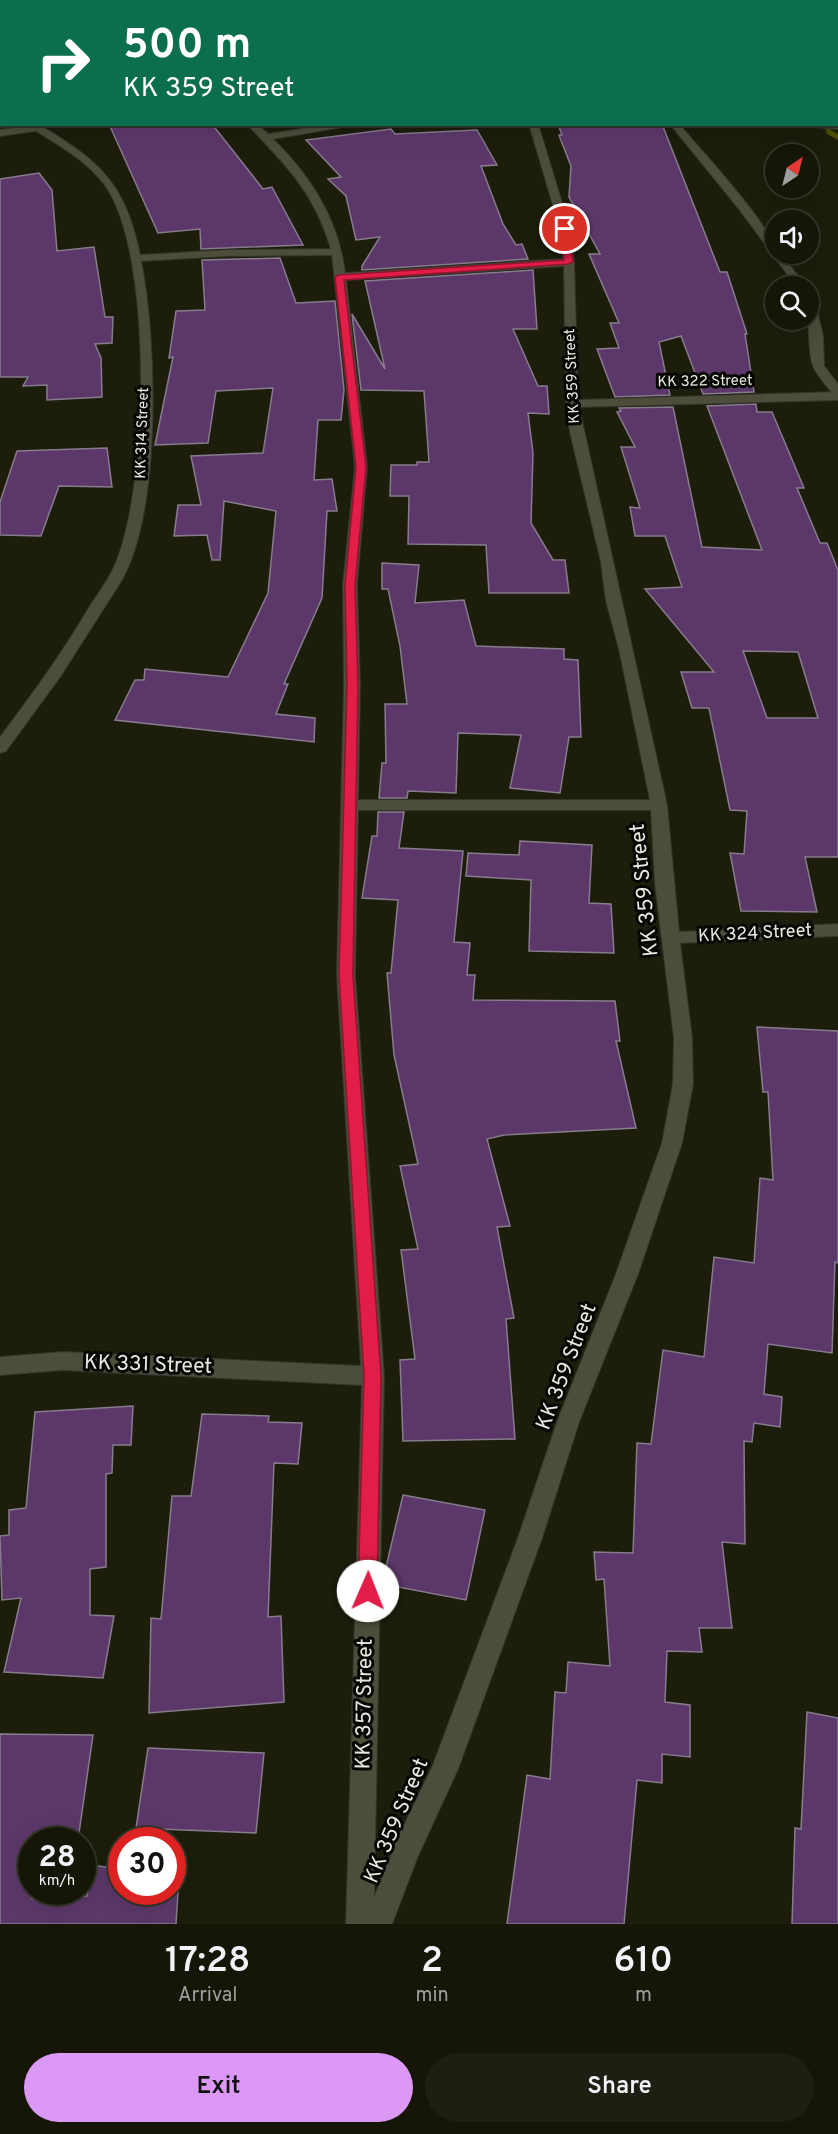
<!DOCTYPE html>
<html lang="en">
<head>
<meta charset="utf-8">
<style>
  :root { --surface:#151608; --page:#1e1f12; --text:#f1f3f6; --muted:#9d9f9c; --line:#343529; --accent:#db99f5 }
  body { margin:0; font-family:Overpass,sans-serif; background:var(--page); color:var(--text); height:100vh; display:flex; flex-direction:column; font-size:22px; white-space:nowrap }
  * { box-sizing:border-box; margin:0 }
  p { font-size:20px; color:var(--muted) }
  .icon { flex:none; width:33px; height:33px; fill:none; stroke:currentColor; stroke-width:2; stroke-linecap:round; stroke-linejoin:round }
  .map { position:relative; height:1924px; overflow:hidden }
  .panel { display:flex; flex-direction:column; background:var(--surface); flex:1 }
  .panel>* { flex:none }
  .hud { position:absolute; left:0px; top:0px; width:838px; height:126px; box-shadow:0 6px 24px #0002,0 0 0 2px var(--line); background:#0b6e4f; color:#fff; overflow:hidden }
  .needle { width:39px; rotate:35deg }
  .tools { position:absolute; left:765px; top:144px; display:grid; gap:12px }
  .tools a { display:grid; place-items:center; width:54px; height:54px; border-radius:50%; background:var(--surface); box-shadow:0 6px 24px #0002,0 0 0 2px var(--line); font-size:30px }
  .speed { position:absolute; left:18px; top:1827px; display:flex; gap:12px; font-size:30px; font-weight:700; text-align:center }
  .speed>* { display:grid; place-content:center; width:78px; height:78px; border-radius:50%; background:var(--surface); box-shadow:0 6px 24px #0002,0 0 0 2px var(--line); line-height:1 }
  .speed small { font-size:15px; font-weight:400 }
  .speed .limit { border:9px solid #d22; background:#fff; color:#111 }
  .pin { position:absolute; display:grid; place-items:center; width:51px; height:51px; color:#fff; margin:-26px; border:3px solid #fff; border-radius:50%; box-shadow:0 2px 6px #0007 }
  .me { position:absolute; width:66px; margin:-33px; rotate:1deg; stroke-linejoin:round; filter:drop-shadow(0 0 4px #0008) }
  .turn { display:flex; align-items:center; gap:21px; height:126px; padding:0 24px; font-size:27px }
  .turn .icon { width:78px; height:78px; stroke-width:2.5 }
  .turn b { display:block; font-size:42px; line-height:51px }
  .eta { display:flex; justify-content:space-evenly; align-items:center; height:102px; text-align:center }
  .eta b { font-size:36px; font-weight:600; line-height:42px }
  .button { display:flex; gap:12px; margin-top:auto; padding:12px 24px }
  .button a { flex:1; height:69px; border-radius:36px; background:var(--accent); color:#111; font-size:24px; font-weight:600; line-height:69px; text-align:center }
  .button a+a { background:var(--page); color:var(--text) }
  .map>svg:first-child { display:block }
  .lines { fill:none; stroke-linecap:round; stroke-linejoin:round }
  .stream { stroke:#4d4f00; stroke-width:5 }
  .building { fill:#5c386a; stroke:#877b8d; stroke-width:1.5; fill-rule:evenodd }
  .street-casing { stroke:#34342d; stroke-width:2 }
  .secondary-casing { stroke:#34342d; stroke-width:2 }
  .street { fill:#4c4d3a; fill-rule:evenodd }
  .secondary { fill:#4c4d3a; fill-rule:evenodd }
  .route { fill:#e11d48; stroke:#92132f; stroke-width:1.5 }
  .labels { text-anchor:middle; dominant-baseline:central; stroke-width:6; stroke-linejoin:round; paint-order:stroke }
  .far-street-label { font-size:15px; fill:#e9eadf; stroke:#060702 }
  .street-label { font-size:18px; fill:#e9eadf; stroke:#060702 }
  .near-street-label { font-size:21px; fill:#e9eadf; stroke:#060702 }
</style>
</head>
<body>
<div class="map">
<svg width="838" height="1924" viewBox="0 0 838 1924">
  <rect width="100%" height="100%" fill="#1c1d0b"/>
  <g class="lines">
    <!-- stream -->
    <g class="stream">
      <polyline points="607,0 611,2"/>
      <polyline points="826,124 829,132 838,137"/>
    </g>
  </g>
  <!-- building -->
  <g class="building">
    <polygon points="109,124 212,124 263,189 272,187 303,245 201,249 200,229 158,233"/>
    <polygon points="558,124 662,124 720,272 727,272 747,334 745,334 754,392 703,394 681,336 659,342 670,395 615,397 597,349 619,348 610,323 619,323 589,254 600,254 569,197 571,166 560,138 559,135 562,135"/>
    <polygon points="391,129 395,134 477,130 497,165 481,166 503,224 516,245 522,244 528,259 362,270 362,266 380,237 356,240 346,196 328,179 341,177 306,140"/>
    <polygon points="39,173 52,190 57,251 94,247 105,317 113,317 112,343 95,344 101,358 102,397 47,400 47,385 23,386 28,377 0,377 0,179"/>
    <polygon points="280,258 296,303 335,301 344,390 341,420 318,420 314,480 332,479 337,511 327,511 322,598 284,684 288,684 276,714 315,718 314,742 115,720 135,680 144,680 145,669 228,677 268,593 276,511 224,501 220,560 212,560 207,535 174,536 178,505 201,505 191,456 263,453 273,388 216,391 208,443 155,445 173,357 169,358 176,311 205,310 202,260"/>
    <polygon points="533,270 537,329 513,329 538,386 547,386 549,414 528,413 533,453 531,523 553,560 565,560 569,593 489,593 486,545 408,544 409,496 390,496 391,465 417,465 417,462 429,462 424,391 361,390 352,314 385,369 365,281"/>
    <path d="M756 404 757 412H772L804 488H797L820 543H827L838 570V857H805L817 912 741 911 730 853 744 854 747 811 730 810 709 708H692L681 672H714L645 589 682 587 665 536H635L630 507 640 508 621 447H635L617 412 621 411 619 408 673 407 702 547 762 550 707 406ZM743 651 798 652 818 718H767Z"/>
    <polygon points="107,448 112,487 59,486 41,536 0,535 0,502 17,451"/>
    <polygon points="382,563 419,565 415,603 464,600 476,646 564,649 564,659 578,660 581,737 569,737 560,793 510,788 521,735 458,733 456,793 408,791 407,798 379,798 382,763 386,763 385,704 407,704 400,646 388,589 382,589"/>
    <polygon points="378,812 404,812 399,848 463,851 454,942 470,943 467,975 475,975 473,1000 615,1001 620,1041 616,1041 636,1128 504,1135 487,1139 510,1226 497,1227 514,1318 506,1319 515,1439 403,1441 400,1360 415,1359 401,1250 418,1249 400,1166 418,1164 394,1055 387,973 391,973 398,900 362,898 372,836 377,836"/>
    <polygon points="520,841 592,845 589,903 611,904 614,953 529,951 531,880 466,876 468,853 519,855"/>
    <polygon points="757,1027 838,1031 838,1263 835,1262 832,1353 768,1344 764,1394 782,1397 780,1427 754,1423 752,1442 744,1441 745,1544 722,1542 732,1628 699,1628 702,1652 667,1651 665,1702 690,1705 690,1757 662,1754 662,1783 637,1780 624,1924 507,1924 527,1775 550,1779 555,1692 566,1693 568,1662 610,1666 604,1579 596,1580 594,1552 633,1553 637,1443 651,1444 663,1350 704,1357 714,1257 754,1263 760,1178 773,1180 768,1092 763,1092"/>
    <polygon points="133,1406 131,1445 113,1445 112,1473 106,1474 106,1567 90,1569 90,1615 114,1616 103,1678 4,1672 21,1598 2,1600 0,1536 9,1535 9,1510 26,1508 35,1412"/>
    <polygon points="202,1414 269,1416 268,1422 302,1423 298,1464 274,1463 268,1617 281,1616 284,1702 149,1713 151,1618 161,1619 172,1496 191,1496"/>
    <polygon points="403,1495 485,1510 466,1600 382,1584"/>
    <polygon points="807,1712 838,1718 838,1924 792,1924 795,1828 801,1829"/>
    <polygon points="0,1734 93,1735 78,1840 32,1840 32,1899 87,1896 91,1865 122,1869 122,1892 178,1892 176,1924 0,1924"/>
    <polygon points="148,1748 264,1753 256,1833 136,1828"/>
  </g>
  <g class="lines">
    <!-- street casing -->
    <g class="street-casing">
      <g id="street">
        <rect x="0" y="23" width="2" height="4"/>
        <polygon points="0,105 2,106 2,112 0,111"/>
        <polygon points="838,123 838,129 782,124 837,124"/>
        <path d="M27 124C42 124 52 133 65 141 112 171 129 201 140 255L227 250 331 249C313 190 287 167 247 124H257L268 134 334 124H361L273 139C311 176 339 221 345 273L563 259 560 229 529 124H538L570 229 574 262 578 400 838 392V400L579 407 667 805 679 932 838 924V936L680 943 692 1038 693 1084 682 1143 638 1274 579 1422 542 1538 458 1769 418 1856 392 1924H346L362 1385 63 1370 0 1375V1357L63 1352 361 1366 337 975 344 685 343 584 355 467 332 255 227 256 141 261C157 339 162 514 120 583L60 677 6 751 0 753V737C32 695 63 652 90 606 98 593 108 581 114 567 149 489 152 270 111 195 96 166 63 148 36 131L0 136V130L28 126ZM564 266 566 404 570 432 601 562 606 601 619 649 650 800H358L360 685 357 584 367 467 346 280ZM358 810H651L655 883 674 1038 673 1084 662 1143 616 1274 557 1422 518 1538 433 1765 397 1840 374 1898 384 1376 355 975Z"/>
      </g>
    </g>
    <!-- secondary casing -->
    <g class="secondary-casing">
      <g id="secondary">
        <polygon points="318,0 337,0 339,2 319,2"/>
        <path d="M670 124H679C698 147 776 230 776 254H781L806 286H796L739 209Z"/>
        <path d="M808 295 814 298 823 336 824 366 838 384V396L834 395C827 386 819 378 814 368 808 359 808 308 808 295Z"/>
      </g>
    </g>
    <!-- street -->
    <use href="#street" class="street"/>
    <!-- secondary -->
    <use href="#secondary" class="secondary"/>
  </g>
  <!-- route -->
  <polygon class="route" points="565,227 569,229 573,262 568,264 344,280 366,467 355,585 358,685 353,975 381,1376 377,1591 374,1596 368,1599 361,1596 358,1591 364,1376 339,975 347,685 345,585 356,467 335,277 339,275 564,260 561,229"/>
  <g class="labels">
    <!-- far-street labels -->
    <g class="far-street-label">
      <text transform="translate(573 376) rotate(-93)">KK 359 Street</text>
      <text transform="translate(705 382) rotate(-1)">KK 322 Street</text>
      <text transform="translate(143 433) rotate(-88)">KK 314 Street</text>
    </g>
    <!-- street labels -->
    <g class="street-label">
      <text transform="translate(755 934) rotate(-3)">KK 324 Street</text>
    </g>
    <!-- near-street labels -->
    <g class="near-street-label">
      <text transform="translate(645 890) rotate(-96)">KK 359 Street</text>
      <text transform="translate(148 1365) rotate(2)">KK 331 Street</text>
      <text transform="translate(567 1367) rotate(-69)">KK 359 Street</text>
      <text transform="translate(365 1704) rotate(-89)">KK 357 Street</text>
      <text transform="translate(397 1821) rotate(-67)">KK 359 Street</text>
    </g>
  </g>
</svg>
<div class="tools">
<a><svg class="needle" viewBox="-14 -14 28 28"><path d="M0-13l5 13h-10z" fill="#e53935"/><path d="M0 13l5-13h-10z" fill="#9d9f9c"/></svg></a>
<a><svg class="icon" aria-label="sound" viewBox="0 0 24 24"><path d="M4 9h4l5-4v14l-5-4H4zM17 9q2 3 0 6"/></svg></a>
<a><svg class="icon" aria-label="search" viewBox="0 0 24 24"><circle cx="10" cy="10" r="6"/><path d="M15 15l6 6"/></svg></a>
</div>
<div class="speed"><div>28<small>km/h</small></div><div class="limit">30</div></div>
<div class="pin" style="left:565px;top:229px;background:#d93025"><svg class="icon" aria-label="arrive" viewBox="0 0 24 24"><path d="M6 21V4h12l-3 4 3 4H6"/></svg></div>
<svg class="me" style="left:368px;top:1591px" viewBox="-20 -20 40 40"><circle r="19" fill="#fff"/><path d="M0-13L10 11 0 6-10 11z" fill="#e11d48"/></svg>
<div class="hud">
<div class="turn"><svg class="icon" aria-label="right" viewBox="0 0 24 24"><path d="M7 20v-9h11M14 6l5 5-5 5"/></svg><div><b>500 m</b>KK 359 Street</div></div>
</div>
</div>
<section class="panel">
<div class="eta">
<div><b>17:28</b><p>Arrival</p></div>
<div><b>2</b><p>min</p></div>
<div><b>610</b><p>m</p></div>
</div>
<div class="button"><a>Exit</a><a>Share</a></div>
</section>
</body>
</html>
